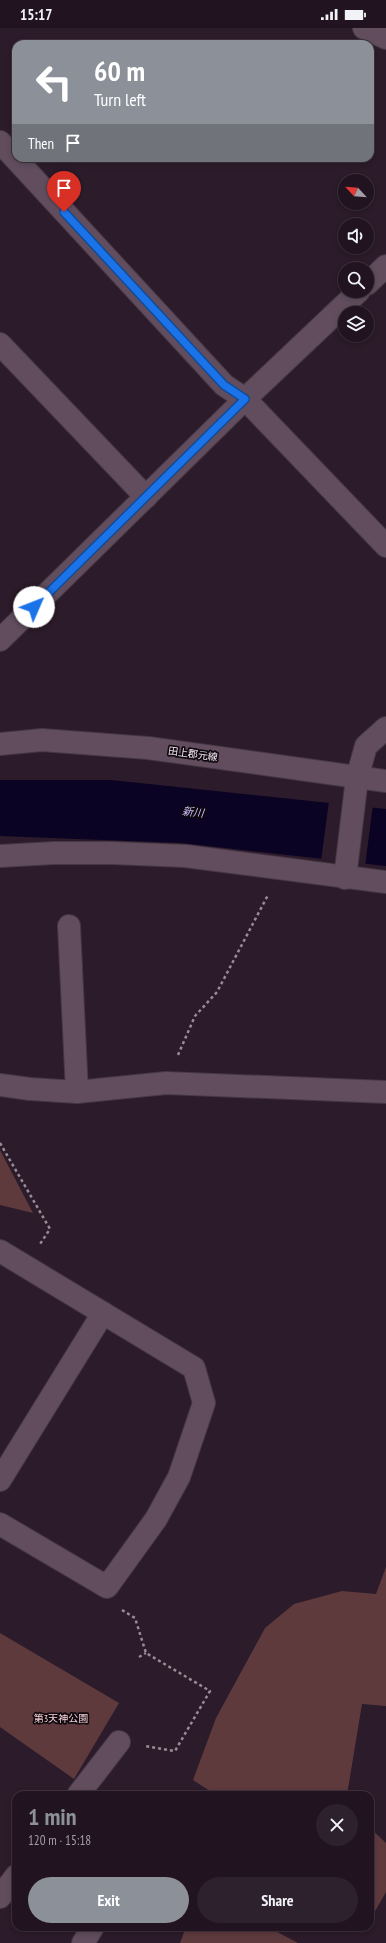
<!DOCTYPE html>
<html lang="en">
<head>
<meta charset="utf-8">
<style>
  :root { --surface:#211420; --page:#2d212d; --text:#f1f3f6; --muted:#a29ea5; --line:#3e333e; --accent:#8c9099 }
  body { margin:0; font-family:"PT Sans Narrow","Noto Sans JP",sans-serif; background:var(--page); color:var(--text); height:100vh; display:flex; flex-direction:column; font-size:15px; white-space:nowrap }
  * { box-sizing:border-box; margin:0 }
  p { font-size:13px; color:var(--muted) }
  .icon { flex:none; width:22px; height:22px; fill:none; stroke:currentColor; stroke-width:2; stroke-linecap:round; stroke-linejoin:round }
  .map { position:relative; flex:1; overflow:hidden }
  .panel { position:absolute; left:12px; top:1763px; width:362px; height:140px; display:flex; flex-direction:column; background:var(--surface); border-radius:12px; box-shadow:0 2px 6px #0003,0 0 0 1px var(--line) }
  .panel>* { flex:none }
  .hud { position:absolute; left:12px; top:12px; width:362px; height:122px; border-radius:12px; box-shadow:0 2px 6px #0003,0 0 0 1px var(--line); background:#8c9099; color:#fff; overflow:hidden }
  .needle { width:26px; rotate:296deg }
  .fabs { position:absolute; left:338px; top:146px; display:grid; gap:8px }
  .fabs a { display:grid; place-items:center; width:36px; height:36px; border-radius:50%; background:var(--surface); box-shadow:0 2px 6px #0003,0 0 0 1px var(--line); font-size:20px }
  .pin { position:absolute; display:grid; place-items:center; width:34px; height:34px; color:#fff; margin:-41px -17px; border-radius:50% 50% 50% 0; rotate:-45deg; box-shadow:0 0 4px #0007 }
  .pin .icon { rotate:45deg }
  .me { position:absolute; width:44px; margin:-22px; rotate:46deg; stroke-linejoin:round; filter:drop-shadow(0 0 3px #0008) }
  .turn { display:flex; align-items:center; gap:14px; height:84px; padding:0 16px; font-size:18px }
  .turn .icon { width:52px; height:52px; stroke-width:2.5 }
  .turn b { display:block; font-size:28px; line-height:34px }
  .then { display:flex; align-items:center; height:38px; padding:0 16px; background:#0003; gap:8px; font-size:15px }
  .round { display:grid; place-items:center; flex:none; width:42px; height:42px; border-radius:21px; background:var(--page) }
  .headline { display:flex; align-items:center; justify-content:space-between; height:68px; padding:0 16px }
  h1 { font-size:24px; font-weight:700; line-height:30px; color:var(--accent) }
  .button { display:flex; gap:8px; margin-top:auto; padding:8px 16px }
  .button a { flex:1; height:46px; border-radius:24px; background:var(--accent); color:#fff; font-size:16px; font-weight:700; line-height:46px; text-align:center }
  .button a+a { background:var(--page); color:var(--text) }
  .status { display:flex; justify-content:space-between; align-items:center; height:28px; padding:0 20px; background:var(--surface); direction:ltr }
  .status svg { height:11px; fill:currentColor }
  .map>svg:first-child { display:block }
  .green { fill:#5e3a3d }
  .water { fill:#0b0324 }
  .pier { fill:#2c1b2a }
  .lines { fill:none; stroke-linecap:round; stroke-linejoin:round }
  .minor-casing { stroke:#463744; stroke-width:24 }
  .tertiary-casing { stroke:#463744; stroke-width:24 }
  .path { stroke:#998b97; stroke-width:2.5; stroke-dasharray:3 3; stroke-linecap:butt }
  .minor { stroke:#614d5e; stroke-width:22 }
  .tertiary { stroke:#614d5e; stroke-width:22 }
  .route-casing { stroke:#114b97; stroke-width:10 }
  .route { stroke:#1a73e8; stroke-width:7 }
  .labels { text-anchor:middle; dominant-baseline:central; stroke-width:3.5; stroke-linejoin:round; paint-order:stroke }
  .street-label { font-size:10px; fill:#f5e9f3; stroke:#10080f }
  .park-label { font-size:10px; fill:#f7d4d6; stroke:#10080f }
  .water-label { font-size:11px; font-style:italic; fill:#c5bff8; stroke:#10080f }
</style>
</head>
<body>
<div class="status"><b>15:17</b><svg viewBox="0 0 49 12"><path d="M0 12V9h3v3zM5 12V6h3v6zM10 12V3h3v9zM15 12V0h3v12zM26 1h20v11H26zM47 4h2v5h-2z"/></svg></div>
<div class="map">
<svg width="386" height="1915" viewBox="0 0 386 1915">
  <rect width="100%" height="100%" fill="#2c1b2a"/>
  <!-- green -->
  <g class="green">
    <polygon points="0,1122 33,1185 0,1177"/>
    <polygon points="386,1539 386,1678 362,1676 347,1767 216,1767 193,1752 216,1690 265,1600 294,1576 342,1563 376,1566"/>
    <polygon points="0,1605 119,1675 74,1751 0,1699"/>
    <polygon points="370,1800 386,1815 386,1864 370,1892"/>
    <polygon points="186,1899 268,1899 298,1915 180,1915"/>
  </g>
  <!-- water -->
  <polygon class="water" points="0,752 111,752 386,781 386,838 181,815 0,808"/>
  <!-- pier -->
  <polygon class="pier" points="329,773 373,777 365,838 321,833"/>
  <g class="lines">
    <!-- minor casing -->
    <g class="minor-casing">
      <g id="minor">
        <polyline points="364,0 386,10"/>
        <polyline points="0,114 224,357 245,371 386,518"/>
        <polyline points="367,256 386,238"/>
        <polyline points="0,316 146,469"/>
        <polyline points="0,612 245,371 359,263"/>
        <polyline points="0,828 54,825 112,825 185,828 386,854"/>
        <polyline points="345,850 357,750 366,718 386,700"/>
        <polyline points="69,898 77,1064"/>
        <polyline points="0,1057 30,1061 77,1064 166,1055 386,1064"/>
        <polyline points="0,1223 194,1340 204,1375 179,1449 156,1491 107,1559 0,1496"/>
        <polyline points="0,1452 103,1285"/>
        <polyline points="78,1767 119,1714"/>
        <polyline points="0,1869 16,1848"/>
        <polyline points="83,1915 93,1899"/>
      </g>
    </g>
    <!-- tertiary casing -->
    <g class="tertiary-casing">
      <polyline id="tertiary" points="0,716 42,712 148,720 386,753"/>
    </g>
    <!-- path -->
    <g class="path">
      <polyline points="178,1027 195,988 217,964 268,867"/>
      <polyline points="0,1115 50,1201 40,1216"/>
      <polyline points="122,1582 135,1590 146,1625 210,1663 175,1723 145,1718"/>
      <polyline points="139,1629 146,1625"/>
    </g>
    <!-- minor -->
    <use href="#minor" class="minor"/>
    <!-- tertiary -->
    <use href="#tertiary" class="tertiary"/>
  </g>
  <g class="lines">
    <!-- route casing -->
    <g class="route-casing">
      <polyline id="route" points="34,579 245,371 224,357 64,184"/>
    </g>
    <!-- route -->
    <use href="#route" class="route"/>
  </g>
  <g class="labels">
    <!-- street labels -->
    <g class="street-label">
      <text transform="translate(193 726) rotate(8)">田上郡元線</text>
    </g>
    <!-- park labels -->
    <g class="park-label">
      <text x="61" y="1690">第3天神公園</text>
    </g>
    <!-- water labels -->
    <g class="water-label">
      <text transform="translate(193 784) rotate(6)">新川</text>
    </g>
  </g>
</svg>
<div class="fabs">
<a><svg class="needle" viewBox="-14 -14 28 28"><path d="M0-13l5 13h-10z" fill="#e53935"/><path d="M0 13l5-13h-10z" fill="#a29ea5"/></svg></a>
<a><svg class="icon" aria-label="sound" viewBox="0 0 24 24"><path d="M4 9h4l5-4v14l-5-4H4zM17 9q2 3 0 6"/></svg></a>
<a><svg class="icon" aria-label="search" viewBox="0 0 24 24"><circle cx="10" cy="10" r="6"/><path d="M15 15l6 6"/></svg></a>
<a><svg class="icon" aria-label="layers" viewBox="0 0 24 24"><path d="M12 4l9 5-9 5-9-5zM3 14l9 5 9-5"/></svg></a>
</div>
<div class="pin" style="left:64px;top:184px;background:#d93025"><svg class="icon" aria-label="arrive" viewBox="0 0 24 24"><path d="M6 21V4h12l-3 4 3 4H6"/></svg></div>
<svg class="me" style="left:34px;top:579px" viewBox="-20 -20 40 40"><circle r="19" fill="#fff"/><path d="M0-13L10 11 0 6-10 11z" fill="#1a73e8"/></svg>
<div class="hud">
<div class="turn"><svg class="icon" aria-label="left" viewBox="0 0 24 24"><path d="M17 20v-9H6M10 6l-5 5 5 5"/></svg><div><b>60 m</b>Turn left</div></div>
<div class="then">Then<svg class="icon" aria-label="arrive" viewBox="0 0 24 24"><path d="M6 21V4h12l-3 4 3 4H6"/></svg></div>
</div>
<section class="panel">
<div class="headline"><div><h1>1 min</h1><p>120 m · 15:18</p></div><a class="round"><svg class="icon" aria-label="close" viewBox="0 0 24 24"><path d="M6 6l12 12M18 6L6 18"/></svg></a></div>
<div class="button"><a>Exit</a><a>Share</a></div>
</section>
</div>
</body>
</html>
